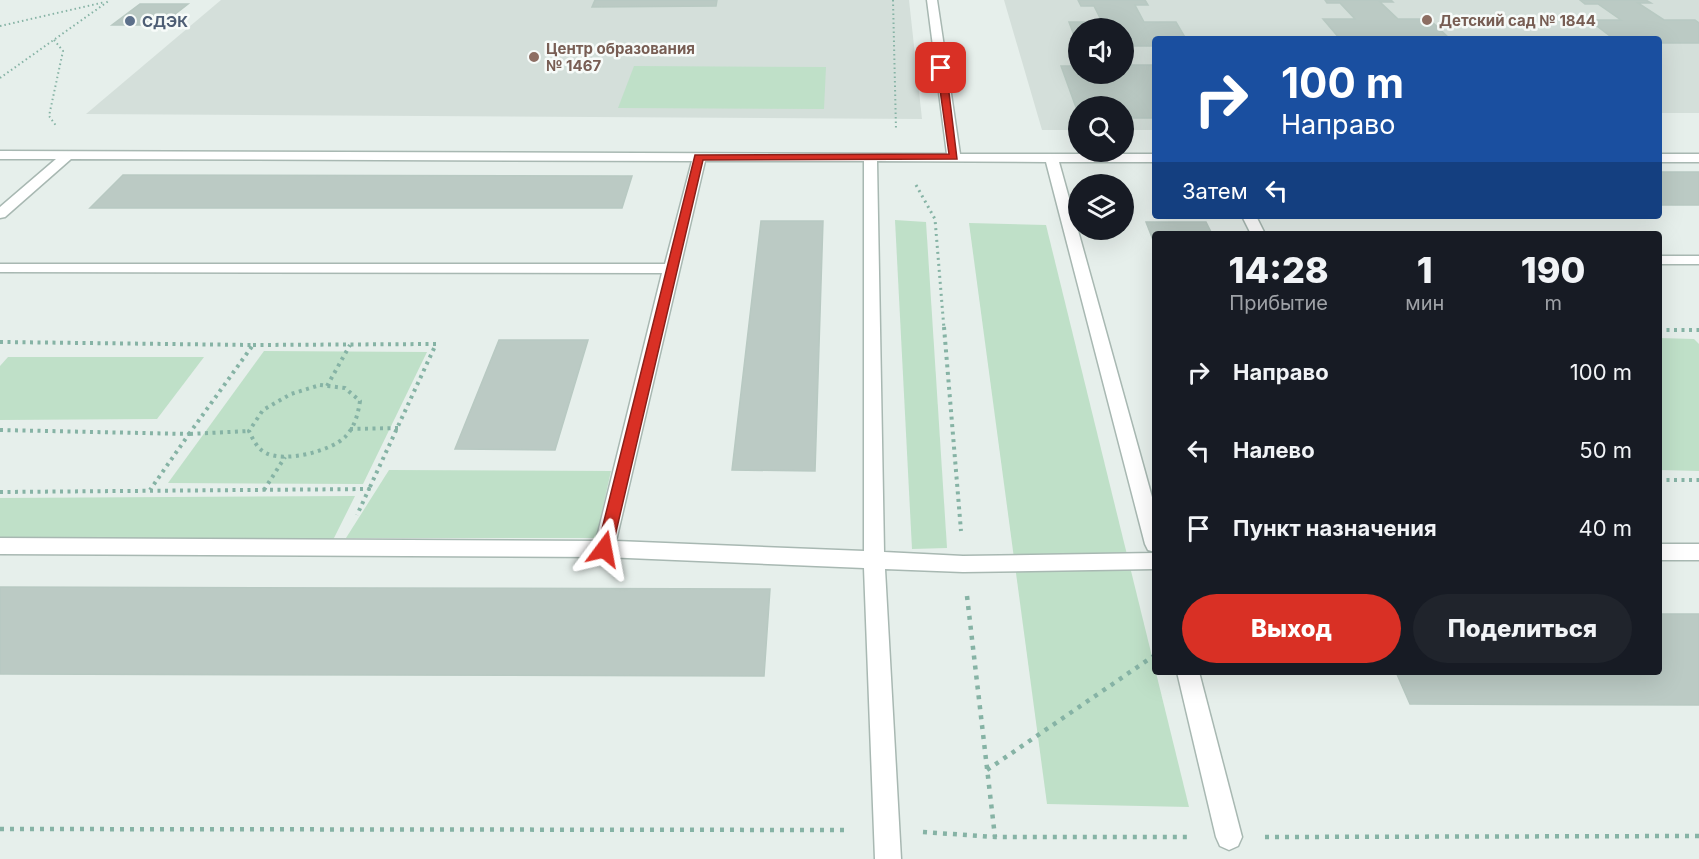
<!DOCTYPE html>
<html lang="ru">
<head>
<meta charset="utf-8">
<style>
  :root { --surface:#171b24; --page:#20242c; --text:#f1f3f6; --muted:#9ea1a6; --accent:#d93025 }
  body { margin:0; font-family:Inter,sans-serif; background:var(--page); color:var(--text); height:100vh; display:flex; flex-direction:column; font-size:22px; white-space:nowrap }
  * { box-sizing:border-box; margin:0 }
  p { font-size:20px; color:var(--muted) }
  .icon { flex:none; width:33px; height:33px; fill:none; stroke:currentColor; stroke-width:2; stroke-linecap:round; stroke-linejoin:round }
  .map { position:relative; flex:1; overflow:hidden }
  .details { position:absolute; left:1152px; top:231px; width:510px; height:444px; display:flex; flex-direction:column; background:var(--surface); border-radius:6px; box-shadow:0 6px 24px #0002 }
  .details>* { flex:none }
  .banner { position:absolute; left:1152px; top:36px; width:510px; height:183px; border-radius:6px; box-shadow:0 6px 24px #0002; background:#1a4fa0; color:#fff; overflow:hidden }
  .buttons { position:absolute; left:1068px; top:18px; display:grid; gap:12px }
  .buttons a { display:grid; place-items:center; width:66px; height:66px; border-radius:50%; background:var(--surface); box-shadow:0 6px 24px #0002; font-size:30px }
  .pin { position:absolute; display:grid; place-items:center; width:51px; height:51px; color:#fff; margin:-26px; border-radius:12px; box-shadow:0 3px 9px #0006 }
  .me { position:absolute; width:66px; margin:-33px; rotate:13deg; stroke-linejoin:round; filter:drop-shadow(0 0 4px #0008) }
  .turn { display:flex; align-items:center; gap:21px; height:126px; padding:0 30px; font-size:27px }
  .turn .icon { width:78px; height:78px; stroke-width:2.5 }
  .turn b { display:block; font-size:42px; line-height:51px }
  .then { display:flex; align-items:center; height:57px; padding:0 30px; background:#0003; gap:12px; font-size:22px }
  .eta { display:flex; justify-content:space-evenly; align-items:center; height:102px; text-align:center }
  .eta b { font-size:36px; font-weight:800; line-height:42px }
  .action { display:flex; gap:12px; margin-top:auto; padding:12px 30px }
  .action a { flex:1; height:69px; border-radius:36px; background:var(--accent); color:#fff; font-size:24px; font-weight:800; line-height:69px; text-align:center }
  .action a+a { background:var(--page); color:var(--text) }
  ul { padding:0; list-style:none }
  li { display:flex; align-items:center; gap:18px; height:78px; padding:0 30px }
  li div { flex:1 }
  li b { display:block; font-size:22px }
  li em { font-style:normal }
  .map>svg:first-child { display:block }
  .built { fill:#d4dfda; fill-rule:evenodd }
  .green { fill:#bfe0c8 }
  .building { fill:#bbcac4; stroke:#b8c9c2; stroke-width:1.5 }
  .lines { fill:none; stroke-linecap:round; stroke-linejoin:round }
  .minor-casing { stroke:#a8b8b2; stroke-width:3 }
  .path-far3 { stroke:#86b3a5; stroke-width:2; stroke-dasharray:1.5 3; stroke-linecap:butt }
  .path-far2 { stroke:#86b3a5; stroke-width:3; stroke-dasharray:2 4; stroke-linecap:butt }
  .path-far1 { stroke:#86b3a5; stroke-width:4; stroke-dasharray:3 4.5; stroke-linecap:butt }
  .path { stroke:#86b3a5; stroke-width:4.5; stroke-dasharray:4 6; stroke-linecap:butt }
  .minor { fill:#fff; fill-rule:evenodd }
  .route { fill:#d93025; stroke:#8d1f18; stroke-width:1.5 }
  .education-dot { fill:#8d6e63; stroke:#f7fbf9; stroke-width:2 }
  .service-dot { fill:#5c6f8a; stroke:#f7fbf9; stroke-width:2 }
  .labels { text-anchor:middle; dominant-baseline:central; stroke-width:5; stroke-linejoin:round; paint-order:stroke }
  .far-education-label { font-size:15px; font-weight:bold; fill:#785e54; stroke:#f7fbf9; text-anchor:start }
  .far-service-label { font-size:15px; font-weight:bold; fill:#4e5e75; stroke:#f7fbf9; text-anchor:start }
</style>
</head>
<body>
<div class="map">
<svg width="1699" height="859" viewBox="0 0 1699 859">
  <rect width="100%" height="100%" fill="#e6efeb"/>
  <!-- built -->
  <g class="built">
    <polygon points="221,0 909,0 922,119 86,114"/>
    <path d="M1004 0H1699V113H1659V39H1155V130H1124V106H1078V130H1042ZM1078 28H1124V74H1078Z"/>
  </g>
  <!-- green -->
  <g class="green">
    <polygon points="634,66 826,67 824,109 618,108"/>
    <polygon points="895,220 926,222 947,548 912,549"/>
    <polygon points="969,223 1046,225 1189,807 1047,804"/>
    <polygon points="1659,338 1694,339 1699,344 1699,471 1659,470"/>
    <polygon points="264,351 427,352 363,484 168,483"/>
    <polygon points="8,357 204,357 157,419 0,420 0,366"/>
    <polygon points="389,470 611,471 596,538 346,538"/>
    <polygon points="355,496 332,542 0,540 0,498"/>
  </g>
  <!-- building -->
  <g class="building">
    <polygon points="595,0 717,0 716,6 592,7"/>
    <polygon points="1078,0 1145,0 1148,5 1135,5 1144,22 1176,22 1186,39 1155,39 1155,46 1124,46 1124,28 1078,28 1078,46 1069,22 1102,22 1094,6 1081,6"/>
    <polygon points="1325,0 1391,0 1393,2 1380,2 1398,19 1429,19 1450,39 1340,39 1323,19 1355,19 1340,3 1327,3"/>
    <polygon points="1580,0 1646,0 1651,3 1638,3 1664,20 1695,20 1699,23 1699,43 1659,43 1659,39 1614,39 1589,20 1621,20 1598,4 1585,4"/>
    <polygon points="140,4 188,4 161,25 112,25"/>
    <polygon points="1124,65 1155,65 1155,118 1124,118 1124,106 1078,106 1078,113 1061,66 1078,66 1078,74 1124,74"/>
    <rect x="1659" y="172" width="40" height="33"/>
    <polygon points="123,175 632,176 622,208 90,208"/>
    <polygon points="761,221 823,221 815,471 732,470"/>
    <polygon points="1146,222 1206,222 1212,234 1155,234 1155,245"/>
    <polygon points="499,340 588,340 555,450 455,449"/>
    <polygon points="0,587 770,589 764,676 0,674"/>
    <polygon points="1659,614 1699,614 1699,705 1410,704 1396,672 1659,672"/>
  </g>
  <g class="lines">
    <!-- minor casing -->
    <g class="minor-casing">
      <g id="minor">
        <path d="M927 0H937L960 154H1155V162H1059L1155 508V552L1148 550 1145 544 1046 162 877 161 884 552 963 556 1155 553V569L963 572 885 569 901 859H875L864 568 604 557 0 554V538L596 541 662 273 0 272V264H665L692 161 71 159 5 217 0 218V207L56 159H0V151L947 154ZM705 161H864V551L616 541Z"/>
        <rect x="1659" y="154" width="40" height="8"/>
        <polygon points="1242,216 1256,216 1265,234 1251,234"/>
        <rect x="1659" y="256" width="40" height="8"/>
        <rect x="1659" y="544" width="40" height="16"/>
        <polygon points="1177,672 1199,672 1242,837 1238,846 1229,850 1220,846 1216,837"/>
      </g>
    </g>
    <!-- path-far3 -->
    <g class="path-far3">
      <polyline points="893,0 896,130"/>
      <polyline points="0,26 105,2"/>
      <polyline points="54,40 63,51 49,116 57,127"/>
      <polyline points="0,78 110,0"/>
    </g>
    <!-- path-far2 -->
    <polyline class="path-far2" points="916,185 935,219 944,329"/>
    <!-- path-far1 -->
    <g class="path-far1">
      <polyline points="944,327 961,531"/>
      <polyline points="1659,330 1699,330"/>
      <polyline points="0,342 253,345 189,434"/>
      <polyline points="253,345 436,344 369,489"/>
      <path d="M320 385 345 388 360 401C358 414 355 426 346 436 332 451 285 463 266 453 257 449 253 439 249 431L263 410 291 394Z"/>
      <polyline points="327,386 350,345"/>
      <polyline points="350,429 398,428"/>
      <polyline points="0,430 189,434 150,490"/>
      <polyline points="190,434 249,431"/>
      <polyline points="1659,480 1699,480"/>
      <polyline points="264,490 285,457"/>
      <polyline points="0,492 369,489 357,515"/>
    </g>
    <!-- path -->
    <g class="path">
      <polyline points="967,596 995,837"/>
      <polyline points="987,770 1155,655"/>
      <polyline points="0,829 850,830"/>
      <polyline points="923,832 995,837 1191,837"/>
      <polyline points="1265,837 1699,836"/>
    </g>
    <!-- minor -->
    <use href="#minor" class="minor"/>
  </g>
  <!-- route -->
  <polygon class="route" points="941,65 946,68 957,159 703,160 612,549 610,554 604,556 599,554 597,549 695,155 949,154 937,68"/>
  <!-- markers -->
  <g class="education-dot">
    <circle cx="1427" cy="20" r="6"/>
    <circle cx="534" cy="57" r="6"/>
  </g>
  <circle class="service-dot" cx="130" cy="21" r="6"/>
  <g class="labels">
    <!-- far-education labels -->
    <g class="far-education-label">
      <text x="1439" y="20">Детский сад № 1844</text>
      <text x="546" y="48">Центр образования<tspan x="546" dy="17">№ 1467</tspan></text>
    </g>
    <!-- far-service labels -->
    <g class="far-service-label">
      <text x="142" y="21">СДЭК</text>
    </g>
  </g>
</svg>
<div class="buttons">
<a><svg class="icon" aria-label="sound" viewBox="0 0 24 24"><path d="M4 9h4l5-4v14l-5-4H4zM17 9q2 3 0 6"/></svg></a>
<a><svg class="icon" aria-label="search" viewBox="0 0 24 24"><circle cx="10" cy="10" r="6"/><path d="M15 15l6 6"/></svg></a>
<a><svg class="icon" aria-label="layers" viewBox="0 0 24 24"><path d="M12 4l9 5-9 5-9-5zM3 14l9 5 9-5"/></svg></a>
</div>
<div class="pin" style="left:941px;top:68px;background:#d93025"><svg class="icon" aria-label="arrive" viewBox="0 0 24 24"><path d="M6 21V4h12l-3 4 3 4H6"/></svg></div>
<svg class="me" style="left:604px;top:549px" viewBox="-20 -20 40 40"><path d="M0-17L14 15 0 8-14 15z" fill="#d93025" stroke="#fff" stroke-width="4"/></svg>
<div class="banner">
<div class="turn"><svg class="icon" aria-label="right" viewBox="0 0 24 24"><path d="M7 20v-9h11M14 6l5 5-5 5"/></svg><div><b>100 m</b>Направо</div></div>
<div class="then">Затем<svg class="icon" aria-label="left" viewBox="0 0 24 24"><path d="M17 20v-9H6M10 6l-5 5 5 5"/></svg></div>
</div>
<section class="details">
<div class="eta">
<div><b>14:28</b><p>Прибытие</p></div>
<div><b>1</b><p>мин</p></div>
<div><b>190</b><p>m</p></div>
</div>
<ul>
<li><svg class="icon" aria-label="right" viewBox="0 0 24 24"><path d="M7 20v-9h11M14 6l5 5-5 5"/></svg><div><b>Направо</b></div><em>100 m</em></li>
<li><svg class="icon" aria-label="left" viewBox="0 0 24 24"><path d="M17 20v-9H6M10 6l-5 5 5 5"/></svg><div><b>Налево</b></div><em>50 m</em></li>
<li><svg class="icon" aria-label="arrive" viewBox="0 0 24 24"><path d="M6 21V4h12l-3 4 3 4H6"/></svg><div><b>Пункт назначения</b></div><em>40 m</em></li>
</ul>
<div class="action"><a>Выход</a><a>Поделиться</a></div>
</section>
</div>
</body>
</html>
